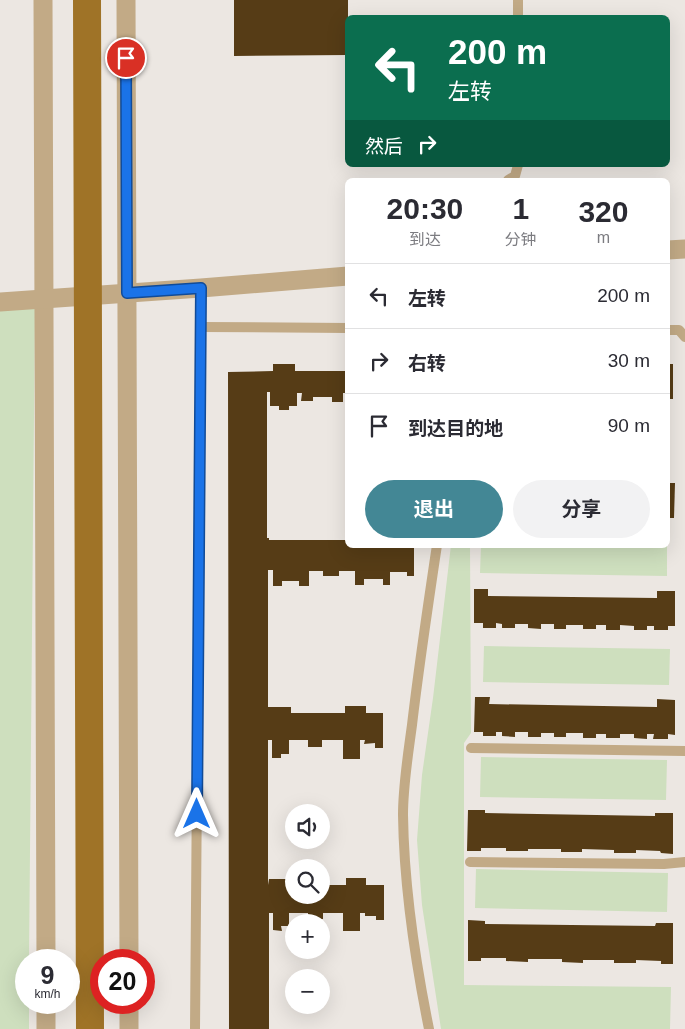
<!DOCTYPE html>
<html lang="zh">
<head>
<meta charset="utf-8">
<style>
  :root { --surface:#fff; --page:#f2f2f3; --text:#2b2b33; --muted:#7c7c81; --line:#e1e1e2; --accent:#438795 }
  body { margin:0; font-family:Helvetica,"Noto Sans SC",sans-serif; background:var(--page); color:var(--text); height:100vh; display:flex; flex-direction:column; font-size:19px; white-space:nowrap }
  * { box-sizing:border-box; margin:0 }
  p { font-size:16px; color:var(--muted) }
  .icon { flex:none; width:28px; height:28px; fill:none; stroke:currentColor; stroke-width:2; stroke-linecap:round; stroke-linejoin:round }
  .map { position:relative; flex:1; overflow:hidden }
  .sheet { position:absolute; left:345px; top:178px; width:325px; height:370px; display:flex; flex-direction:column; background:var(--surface); border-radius:8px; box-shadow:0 5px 20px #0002 }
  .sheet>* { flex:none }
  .top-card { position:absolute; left:345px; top:15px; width:325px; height:152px; border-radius:8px; box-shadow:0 5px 20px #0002; background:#0b6e4f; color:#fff; overflow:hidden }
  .tools { position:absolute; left:285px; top:804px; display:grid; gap:10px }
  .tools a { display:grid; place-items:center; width:45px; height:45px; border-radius:50%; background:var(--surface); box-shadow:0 5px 20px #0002; font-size:25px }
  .speed { position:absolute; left:15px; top:949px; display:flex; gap:10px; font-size:25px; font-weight:700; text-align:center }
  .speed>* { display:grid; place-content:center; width:65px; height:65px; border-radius:50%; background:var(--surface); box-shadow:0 5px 20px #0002; line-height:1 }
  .speed small { font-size:12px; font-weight:400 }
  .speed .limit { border:8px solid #d22; background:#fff; color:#111 }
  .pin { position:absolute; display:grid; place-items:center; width:42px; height:42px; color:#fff; margin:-21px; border:2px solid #fff; border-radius:50%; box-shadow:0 1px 5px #0007 }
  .me { position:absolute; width:55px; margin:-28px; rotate:0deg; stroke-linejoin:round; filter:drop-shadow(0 0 4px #0008) }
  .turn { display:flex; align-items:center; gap:18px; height:105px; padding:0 20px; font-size:22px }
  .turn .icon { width:65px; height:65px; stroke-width:2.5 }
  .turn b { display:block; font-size:35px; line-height:42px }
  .then { display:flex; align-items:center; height:48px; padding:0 20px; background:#0003; gap:10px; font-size:19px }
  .eta { display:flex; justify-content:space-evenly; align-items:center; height:85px; text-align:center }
  .eta b { font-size:30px; font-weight:700; line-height:35px }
  .cta { display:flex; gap:10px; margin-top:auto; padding:10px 20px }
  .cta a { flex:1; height:58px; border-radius:30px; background:var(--accent); color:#fff; font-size:20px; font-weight:700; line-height:58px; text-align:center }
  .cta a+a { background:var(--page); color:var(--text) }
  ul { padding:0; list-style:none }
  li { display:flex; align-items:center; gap:15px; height:65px; padding:0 20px; border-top:1px solid var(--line) }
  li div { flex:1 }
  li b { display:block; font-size:19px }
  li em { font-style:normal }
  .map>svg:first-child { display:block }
  .green { fill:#cedfbe }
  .building { fill:#563c16 }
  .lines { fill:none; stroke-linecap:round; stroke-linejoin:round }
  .service { stroke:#c2aa86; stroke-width:10 }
  .minor { stroke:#c2aa86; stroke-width:19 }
  .primary { stroke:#9f7327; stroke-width:28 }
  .route-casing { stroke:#114b97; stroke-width:12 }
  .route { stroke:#1a73e8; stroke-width:9 }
</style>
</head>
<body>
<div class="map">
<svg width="685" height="1029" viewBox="0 0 685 1029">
  <rect width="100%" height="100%" fill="#ece7e2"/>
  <!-- green -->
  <g class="green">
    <polygon points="35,308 29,960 26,960 26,1002 29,1003 29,1029 0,1029 0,310"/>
    <polygon points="451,545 470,545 471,733 464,743 464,985 671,987 670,1029 441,1029 422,905 417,840 422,775 433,698"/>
    <polygon points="481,545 667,545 667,576 480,573"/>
    <polygon points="484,646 670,649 669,685 483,682"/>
    <polygon points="481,757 667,760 666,800 480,797"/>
    <polygon points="476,869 668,873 667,912 475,908"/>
  </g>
  <!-- building -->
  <g class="building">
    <polygon points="234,0 348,0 348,55 234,56"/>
    <polygon points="273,364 295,364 295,371 348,371 348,393 343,393 343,402 332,402 332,397 313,397 313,401 301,401 302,393 297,393 297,406 289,406 289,410 279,410 279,406 270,406 270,392 267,392 267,538 269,538 269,540 348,540 348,545 414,545 414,576 407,576 407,572 390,572 390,585 383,585 383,579 364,579 364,585 355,585 355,571 339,571 339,576 323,576 323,571 309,571 309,586 299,586 299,581 282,581 282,586 273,586 273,570 268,570 268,707 291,707 291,713 345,713 345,706 366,706 366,713 383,713 383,748 375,748 375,743 364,744 365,740 360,740 360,759 343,759 343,740 322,740 322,747 308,747 308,740 289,740 289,754 281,754 281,758 272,758 272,740 268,740 268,885 269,879 292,879 292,885 294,885 294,895 321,895 321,885 346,885 346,878 366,878 366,885 384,885 384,920 376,920 376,916 365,916 365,913 360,913 360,931 343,931 343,913 323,913 323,919 308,919 308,913 289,913 289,926 281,926 282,931 273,930 273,913 269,913 269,1029 229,1029 228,372 273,371"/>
    <rect x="668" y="364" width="5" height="35"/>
    <polygon points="668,483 675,483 674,518 668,518"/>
    <polygon points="474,589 488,589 488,596 657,598 657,591 675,591 675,626 668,626 668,630 654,630 654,626 647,626 647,630 634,630 634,626 620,625 620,630 606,630 606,625 596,625 596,629 583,629 583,625 566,625 566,629 554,629 554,624 541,624 541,629 528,628 528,624 515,624 515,628 502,628 502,624 496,623 496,628 483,628 483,623 474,623"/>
    <polygon points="475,697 490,697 489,704 657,707 657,699 675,700 675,735 668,734 668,739 653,739 654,734 647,734 647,739 634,738 634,734 620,734 620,738 606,738 606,734 596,734 596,738 583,738 583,733 566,733 566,737 554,737 554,733 541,733 541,737 528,737 528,732 515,732 515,737 502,736 502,732 496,732 496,736 483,736 483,732 474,732"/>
    <polygon points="468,810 485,810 485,813 655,816 655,813 673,813 673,854 661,853 660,851 636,850 636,853 614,853 614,850 582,849 582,852 561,852 561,849 528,849 528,851 506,851 506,848 481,848 481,851 467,851"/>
    <polygon points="468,920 485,921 485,924 655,926 656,923 673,923 673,964 661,964 661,961 636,960 636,963 614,963 614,960 583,960 583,963 562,962 562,959 528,959 528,962 506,961 506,958 481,958 481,961 468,961"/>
  </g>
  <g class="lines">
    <!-- service -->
    <g class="service">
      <polyline points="518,0 518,18"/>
      <polyline points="508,180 515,176 518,165"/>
      <polyline points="201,327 348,328"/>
      <polyline points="668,330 679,330 685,337"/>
      <polyline points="471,748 685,751"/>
      <polyline points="470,862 664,864 685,862"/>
      <polyline points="195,1029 201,288"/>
      <path d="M429 1029C415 960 404 885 403 815 403 785 408 755 412 725 419 665 428 605 437 545"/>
    </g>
    <!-- minor -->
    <g class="minor">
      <polyline points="43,0 46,960"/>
      <polyline points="126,0 129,960"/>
      <polyline points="668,250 685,249"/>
      <polyline points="0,302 201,288 348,276"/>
      <polyline points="46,1002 46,1029"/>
      <polyline points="129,1002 129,1029"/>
    </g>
    <!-- primary -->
    <polyline class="primary" points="87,0 90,1029"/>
  </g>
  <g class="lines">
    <!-- route casing -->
    <g class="route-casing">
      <polyline id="route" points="126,58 127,293 201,288 197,814"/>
    </g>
    <!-- route -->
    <use href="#route" class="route"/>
  </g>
</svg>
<div class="tools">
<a><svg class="icon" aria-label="sound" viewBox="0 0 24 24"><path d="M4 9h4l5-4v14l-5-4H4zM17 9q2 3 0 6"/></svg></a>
<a><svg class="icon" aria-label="search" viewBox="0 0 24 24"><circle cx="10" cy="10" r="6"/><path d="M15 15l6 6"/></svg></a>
<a>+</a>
<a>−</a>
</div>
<div class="speed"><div>9<small>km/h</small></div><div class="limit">20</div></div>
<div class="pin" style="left:126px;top:58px;background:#d93025"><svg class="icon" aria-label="arrive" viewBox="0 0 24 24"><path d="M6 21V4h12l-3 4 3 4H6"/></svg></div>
<svg class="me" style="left:197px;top:814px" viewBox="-20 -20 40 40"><path d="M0-17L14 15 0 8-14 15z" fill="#1a73e8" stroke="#fff" stroke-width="4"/></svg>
<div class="top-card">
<div class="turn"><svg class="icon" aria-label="left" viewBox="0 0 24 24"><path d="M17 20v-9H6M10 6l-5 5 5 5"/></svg><div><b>200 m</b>左转</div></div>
<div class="then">然后<svg class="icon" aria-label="right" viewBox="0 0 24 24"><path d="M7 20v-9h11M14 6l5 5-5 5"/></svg></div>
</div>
<section class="sheet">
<div class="eta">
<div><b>20:30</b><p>到达</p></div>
<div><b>1</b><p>分钟</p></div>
<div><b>320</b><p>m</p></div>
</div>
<ul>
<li><svg class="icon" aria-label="left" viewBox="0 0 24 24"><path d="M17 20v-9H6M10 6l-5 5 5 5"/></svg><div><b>左转</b></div><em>200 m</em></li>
<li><svg class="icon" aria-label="right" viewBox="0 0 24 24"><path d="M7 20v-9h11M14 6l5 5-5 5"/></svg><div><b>右转</b></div><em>30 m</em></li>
<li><svg class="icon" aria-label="arrive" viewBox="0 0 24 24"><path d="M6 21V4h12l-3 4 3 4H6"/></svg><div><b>到达目的地</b></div><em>90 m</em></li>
</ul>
<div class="cta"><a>退出</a><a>分享</a></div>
</section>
</div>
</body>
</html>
